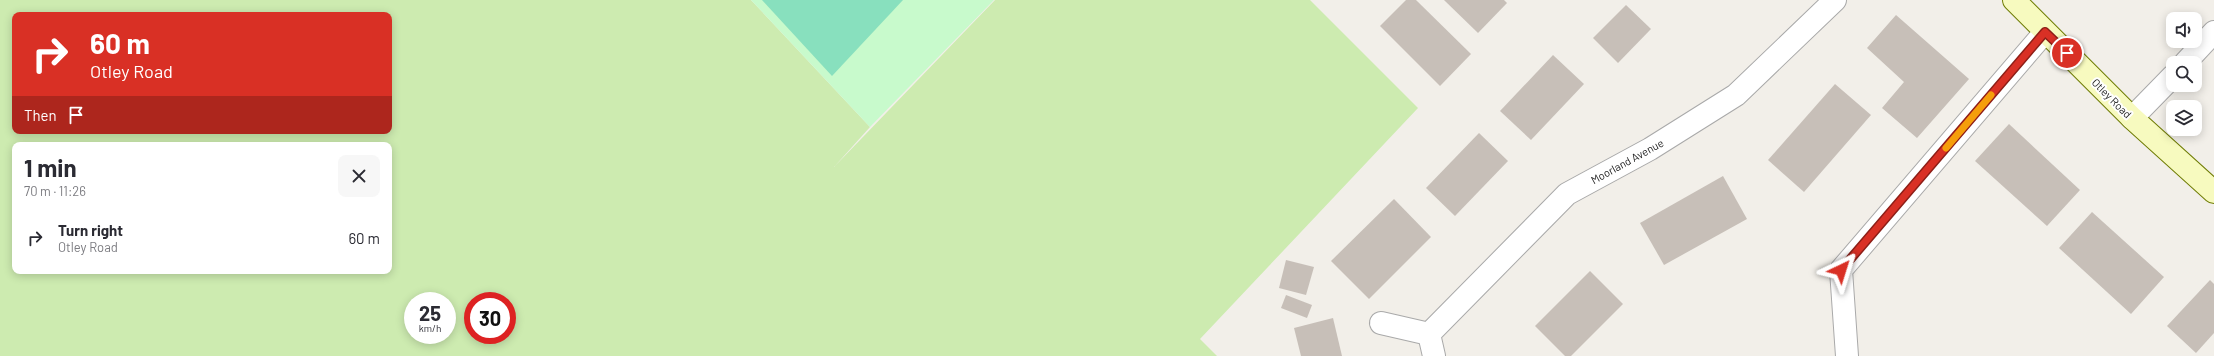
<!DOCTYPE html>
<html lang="en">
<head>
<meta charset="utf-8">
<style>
  :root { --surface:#fff; --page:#f7f7f7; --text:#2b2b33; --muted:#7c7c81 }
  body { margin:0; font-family:Barlow,sans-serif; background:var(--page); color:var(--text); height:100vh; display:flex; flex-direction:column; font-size:15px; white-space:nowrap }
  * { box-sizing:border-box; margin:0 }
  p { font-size:13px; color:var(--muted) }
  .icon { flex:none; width:22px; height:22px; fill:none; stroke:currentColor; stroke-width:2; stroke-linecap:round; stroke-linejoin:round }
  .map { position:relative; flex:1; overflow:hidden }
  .drawer { position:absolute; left:12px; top:142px; width:380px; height:132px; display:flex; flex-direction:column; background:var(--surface); border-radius:8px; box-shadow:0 2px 10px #0003 }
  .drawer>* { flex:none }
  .banner { position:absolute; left:12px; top:12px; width:380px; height:122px; border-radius:8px; box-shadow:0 2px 10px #0003; background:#d93025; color:#fff; overflow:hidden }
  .controls { position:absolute; left:2166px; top:12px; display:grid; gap:8px }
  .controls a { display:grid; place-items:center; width:36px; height:36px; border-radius:8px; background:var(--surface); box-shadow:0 2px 10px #0003; font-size:20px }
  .speed { position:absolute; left:404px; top:292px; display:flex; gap:8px; font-size:20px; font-weight:700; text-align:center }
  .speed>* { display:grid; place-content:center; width:52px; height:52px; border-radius:50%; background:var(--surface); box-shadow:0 2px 10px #0003; line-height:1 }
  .speed small { font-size:10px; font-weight:400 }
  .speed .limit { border:6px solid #d22; background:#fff; color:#111 }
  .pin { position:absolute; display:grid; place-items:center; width:34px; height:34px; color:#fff; margin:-17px; border:2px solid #fff; border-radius:50%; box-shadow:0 1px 4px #0007 }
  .me { position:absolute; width:44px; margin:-22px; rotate:41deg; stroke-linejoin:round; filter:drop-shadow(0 0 3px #0008) }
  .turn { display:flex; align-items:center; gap:14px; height:84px; padding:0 12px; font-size:18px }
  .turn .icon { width:52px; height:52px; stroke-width:2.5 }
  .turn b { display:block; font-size:28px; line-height:34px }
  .then { display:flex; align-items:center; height:38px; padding:0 12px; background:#0003; gap:8px; font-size:15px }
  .round { display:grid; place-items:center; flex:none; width:42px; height:42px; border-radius:8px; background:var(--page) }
  .overview { display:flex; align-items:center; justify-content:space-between; height:68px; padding:0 12px }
  h1 { font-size:24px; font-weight:700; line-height:30px }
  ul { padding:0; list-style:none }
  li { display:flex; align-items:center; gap:12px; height:56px; padding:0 12px }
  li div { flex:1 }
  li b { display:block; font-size:15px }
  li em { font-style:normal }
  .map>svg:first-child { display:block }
  .grass { fill:#cdebb0; fill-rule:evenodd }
  .park { fill:#c8facc }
  .pitch { fill:#88e0be }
  .building { fill:#c7bfb8 }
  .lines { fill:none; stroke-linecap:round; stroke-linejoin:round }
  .street-casing { stroke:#a9a9a9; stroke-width:24 }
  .secondary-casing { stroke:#707d05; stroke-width:24 }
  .street { stroke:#fff; stroke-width:22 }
  .secondary { stroke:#f7fabf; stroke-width:22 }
  .route-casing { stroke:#8d1f18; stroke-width:10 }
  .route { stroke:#d93025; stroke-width:7 }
  .slow { stroke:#f59e0b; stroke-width:7 }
  .labels { text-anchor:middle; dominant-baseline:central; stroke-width:4; stroke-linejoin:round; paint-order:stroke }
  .street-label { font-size:11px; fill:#222; stroke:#fff }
</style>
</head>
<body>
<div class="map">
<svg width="2214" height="356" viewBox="0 0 2214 356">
  <rect width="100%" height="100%" fill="#f2efe9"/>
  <!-- grass -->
  <path class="grass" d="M0 0H751L870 127 834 167 995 0H1310L1418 108 1200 339 1217 356H0ZM15 15H389V131H15ZM15 145H389V271H15ZM413 301H447V335H413ZM473 301H507V335H473Z"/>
  <!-- park -->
  <polygon class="park" points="751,0 994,0 870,127"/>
  <!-- pitch -->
  <polygon class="pitch" points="762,0 903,0 832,76"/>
  <!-- building -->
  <g class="building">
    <polygon points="1406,0 1416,0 1471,54 1440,86 1380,26"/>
    <polygon points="1444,0 1504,0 1507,3 1478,33"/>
    <polygon points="1626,5 1651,29 1618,63 1593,38"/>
    <polygon points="1896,15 1969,79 1917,138 1882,108 1904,82 1867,48"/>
    <polygon points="1553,55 1584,84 1531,140 1500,111"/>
    <polygon points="1835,84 1871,115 1804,192 1768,160"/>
    <polygon points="2009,124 2080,190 2047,226 1975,161"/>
    <polygon points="1479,133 1508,161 1455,216 1426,188"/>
    <polygon points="1723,176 1747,219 1664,265 1640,223"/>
    <polygon points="1394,199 1431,237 1369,299 1331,261"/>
    <polygon points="2092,212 2164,277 2131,314 2059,248"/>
    <polygon points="1286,260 1314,267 1306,295 1279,288"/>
    <polygon points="1590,271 1623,304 1571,356 1565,356 1535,326"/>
    <polygon points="2210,280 2214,284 2214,333 2196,353 2167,326"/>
    <polygon points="1286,295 1312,305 1307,318 1281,308"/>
    <polygon points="1333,318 1342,356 1301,356 1294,328"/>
  </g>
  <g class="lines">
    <!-- street casing -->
    <g class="street-casing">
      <g id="street">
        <polyline points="2185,63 2214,32"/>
        <polyline points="2132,118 2173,76"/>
        <polyline points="1381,323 1429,334"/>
        <polyline points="1434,356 1429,334 1567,194 1650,149 1736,95 1835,0"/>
        <polyline points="1847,356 1841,270 2045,32"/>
      </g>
    </g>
    <!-- secondary casing -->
    <g class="secondary-casing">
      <polyline id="secondary" points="2014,0 2132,118 2214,192"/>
    </g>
    <!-- street -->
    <use href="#street" class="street"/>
    <!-- secondary -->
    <use href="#secondary" class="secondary"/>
  </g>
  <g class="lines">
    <!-- route casing -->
    <g class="route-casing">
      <polyline id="route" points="1841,270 2045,32 2067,53"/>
    </g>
    <!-- route -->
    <use href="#route" class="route"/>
    <!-- slow -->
    <polyline class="slow" points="1946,148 1991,95"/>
  </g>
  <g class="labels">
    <!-- street labels -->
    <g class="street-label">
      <text transform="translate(2112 98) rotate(45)">Otley Road</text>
      <text transform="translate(1627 161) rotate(-29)">Moorland Avenue</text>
    </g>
  </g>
</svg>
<div class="controls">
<a><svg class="icon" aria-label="sound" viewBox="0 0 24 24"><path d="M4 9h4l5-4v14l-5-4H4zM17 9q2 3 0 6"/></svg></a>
<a><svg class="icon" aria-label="search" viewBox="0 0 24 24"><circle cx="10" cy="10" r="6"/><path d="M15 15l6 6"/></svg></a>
<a><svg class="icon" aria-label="layers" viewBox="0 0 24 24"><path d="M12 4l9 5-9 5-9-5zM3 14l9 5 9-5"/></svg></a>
</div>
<div class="speed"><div>25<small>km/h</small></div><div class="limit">30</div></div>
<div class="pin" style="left:2067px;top:53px;background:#d93025"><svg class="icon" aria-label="arrive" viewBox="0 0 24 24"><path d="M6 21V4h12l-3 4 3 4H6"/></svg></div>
<svg class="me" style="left:1841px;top:270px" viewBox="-20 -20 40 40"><path d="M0-17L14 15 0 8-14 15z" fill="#d93025" stroke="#fff" stroke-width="4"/></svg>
<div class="banner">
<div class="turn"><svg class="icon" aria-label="right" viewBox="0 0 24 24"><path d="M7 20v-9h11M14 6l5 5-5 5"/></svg><div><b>60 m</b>Otley Road</div></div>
<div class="then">Then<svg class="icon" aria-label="arrive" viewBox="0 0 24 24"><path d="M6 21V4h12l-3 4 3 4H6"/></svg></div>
</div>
<section class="drawer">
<div class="overview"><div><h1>1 min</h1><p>70 m · 11:26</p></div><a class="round"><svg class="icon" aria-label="close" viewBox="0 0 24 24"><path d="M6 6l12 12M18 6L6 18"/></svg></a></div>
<ul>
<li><svg class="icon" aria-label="right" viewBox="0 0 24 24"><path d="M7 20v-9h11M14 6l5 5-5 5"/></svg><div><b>Turn right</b><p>Otley Road</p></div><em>60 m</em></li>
</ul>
</section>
</div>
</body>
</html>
